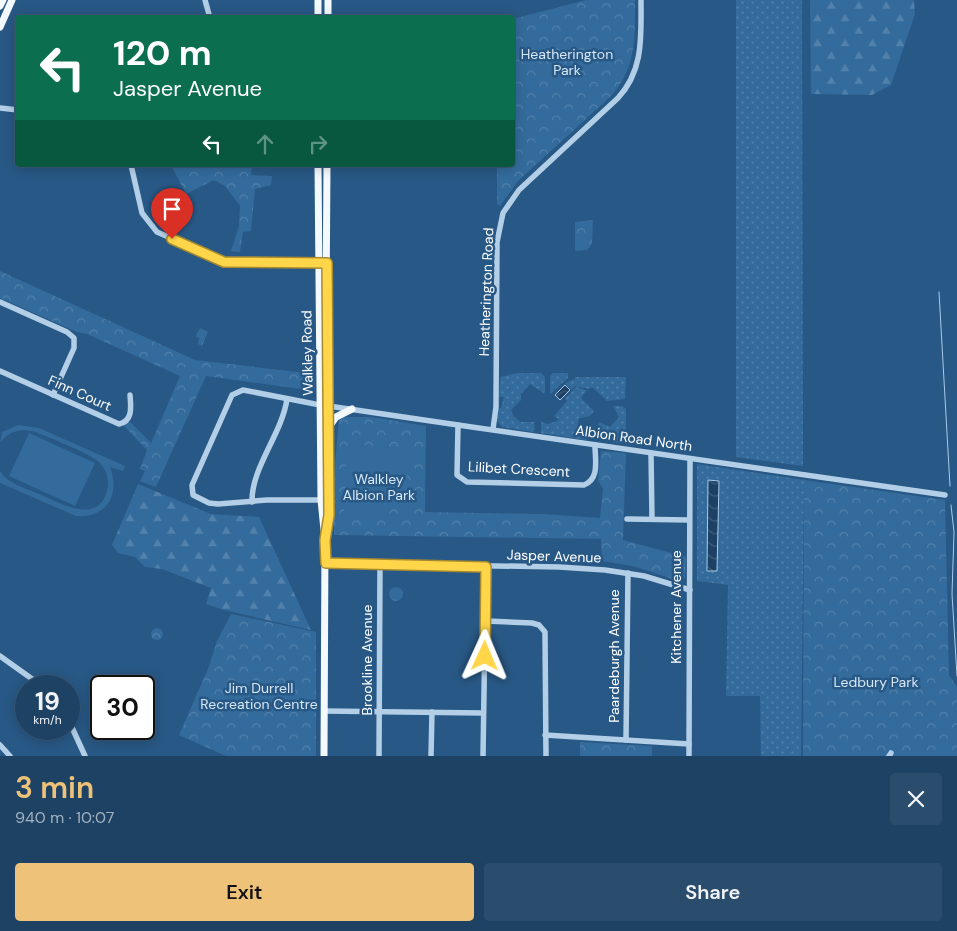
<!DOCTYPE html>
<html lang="en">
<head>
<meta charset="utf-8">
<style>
  :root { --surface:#1e4264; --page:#2b4d6d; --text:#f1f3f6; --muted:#a1b0bf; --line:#3c5b78; --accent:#eec379 }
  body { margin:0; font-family:"DM Sans",sans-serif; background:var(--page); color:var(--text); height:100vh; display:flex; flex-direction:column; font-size:19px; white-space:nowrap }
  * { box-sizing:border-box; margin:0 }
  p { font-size:16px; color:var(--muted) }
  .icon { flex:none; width:28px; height:28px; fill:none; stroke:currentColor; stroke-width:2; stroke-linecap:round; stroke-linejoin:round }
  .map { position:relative; height:756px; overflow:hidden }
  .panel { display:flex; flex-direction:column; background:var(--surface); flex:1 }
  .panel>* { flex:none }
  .hud { position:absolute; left:15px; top:15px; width:500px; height:152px; border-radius:5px; box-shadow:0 2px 12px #0003,0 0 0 1px var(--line); background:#0b6e4f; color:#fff; overflow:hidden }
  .speed { position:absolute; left:15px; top:675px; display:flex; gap:10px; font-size:25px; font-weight:700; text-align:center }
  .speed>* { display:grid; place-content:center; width:65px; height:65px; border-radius:50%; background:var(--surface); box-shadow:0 2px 12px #0003,0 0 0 1px var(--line); line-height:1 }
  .speed small { font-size:12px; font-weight:400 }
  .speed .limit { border:2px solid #111; border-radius:8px; background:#fff; color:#111 }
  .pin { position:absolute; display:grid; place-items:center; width:42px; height:42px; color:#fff; margin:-51px -21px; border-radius:50% 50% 50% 0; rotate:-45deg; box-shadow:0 0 5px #0007 }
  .pin .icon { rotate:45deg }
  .me { position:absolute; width:55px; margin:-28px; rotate:1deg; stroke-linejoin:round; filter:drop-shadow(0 0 4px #0008) }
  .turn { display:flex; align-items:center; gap:18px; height:105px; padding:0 15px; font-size:22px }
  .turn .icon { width:65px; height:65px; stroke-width:2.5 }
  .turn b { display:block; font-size:35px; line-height:42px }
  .lanes { display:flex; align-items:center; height:48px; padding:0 15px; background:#0003; justify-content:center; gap:25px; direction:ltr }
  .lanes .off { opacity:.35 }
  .round { display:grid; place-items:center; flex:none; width:52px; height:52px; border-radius:5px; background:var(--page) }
  .headline { display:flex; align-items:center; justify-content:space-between; height:85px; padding:0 15px }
  h1 { font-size:30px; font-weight:600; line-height:38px; color:var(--accent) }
  .action { display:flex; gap:10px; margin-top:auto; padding:10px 15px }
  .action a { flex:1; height:58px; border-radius:5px; background:var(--accent); color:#111; font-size:20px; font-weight:600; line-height:58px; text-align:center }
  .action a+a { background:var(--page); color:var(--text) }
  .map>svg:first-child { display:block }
  .grass { fill:url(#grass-dots) }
  .forest { fill:url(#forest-firs) }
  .park { fill:url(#park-crowns) }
  .garden { fill:#336b9c }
  .water { fill:url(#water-waves); stroke:#a8cae7 }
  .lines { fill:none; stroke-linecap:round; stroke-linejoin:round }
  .stream { stroke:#a8cae7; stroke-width:1 }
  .minor { stroke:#b3cfe7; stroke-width:5.5 }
  .major { stroke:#f4f9fe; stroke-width:7 }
  .route-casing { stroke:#a68a30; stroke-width:12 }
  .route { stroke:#ffd54a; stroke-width:9 }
  .labels { text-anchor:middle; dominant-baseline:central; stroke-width:5; stroke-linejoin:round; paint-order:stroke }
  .park-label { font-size:14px; fill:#d6e7f6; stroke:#285885 }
  .street-label { font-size:14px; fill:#fff; stroke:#285885 }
</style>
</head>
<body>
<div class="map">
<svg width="957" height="756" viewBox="0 0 957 756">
  <defs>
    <pattern id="grass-dots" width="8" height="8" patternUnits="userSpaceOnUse" patternTransform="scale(1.25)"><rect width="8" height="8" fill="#336b9c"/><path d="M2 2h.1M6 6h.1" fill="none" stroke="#5281ab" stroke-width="1.8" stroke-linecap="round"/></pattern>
    <pattern id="forest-firs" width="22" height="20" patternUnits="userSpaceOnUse" patternTransform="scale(1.25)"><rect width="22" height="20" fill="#336b9c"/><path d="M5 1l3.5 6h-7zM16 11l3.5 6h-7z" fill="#5281ab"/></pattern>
    <pattern id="park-crowns" width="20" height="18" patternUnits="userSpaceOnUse" patternTransform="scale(1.25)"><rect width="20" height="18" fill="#336b9c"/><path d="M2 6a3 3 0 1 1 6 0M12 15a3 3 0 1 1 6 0" fill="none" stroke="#5281ab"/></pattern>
    <pattern id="water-waves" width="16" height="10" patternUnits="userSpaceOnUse" patternTransform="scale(1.25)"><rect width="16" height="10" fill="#1d4165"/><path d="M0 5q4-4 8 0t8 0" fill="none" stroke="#3f5e7c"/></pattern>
  </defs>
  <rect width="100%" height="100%" fill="#285885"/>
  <!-- grass -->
  <g class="grass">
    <polygon points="736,0 802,0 803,466 736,457"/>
    <polygon points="517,373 541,373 545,377 545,394 530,384 521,394 521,400 511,410 513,415 520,422 534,422 535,429 533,432 502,427 497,421 498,408 501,408 504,397 499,397 500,377"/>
    <polygon points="553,373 568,373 568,378 550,394 550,376"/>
    <polygon points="575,377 626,377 625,399 607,401 592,387 589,389 575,386 572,390 565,383 575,379"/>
    <path d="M576 387 589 391 587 390 581 398 594 411C591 416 586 418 579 418L577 429 588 432 589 438 586 440 541 433V422L548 424 557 421 558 419 554 416 567 401 565 399Z"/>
    <polygon points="613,406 622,406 626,409 626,441 622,444 595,439 599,422 610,427 619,417"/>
    <polygon points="697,464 804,480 801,756 761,756 760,696 726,696 728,585 697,581"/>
  </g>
  <!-- forest -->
  <g class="forest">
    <polygon points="810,0 914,0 915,14 891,85 872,95 811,94"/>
    <polygon points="138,484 211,514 259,517 311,630 224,610 206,604 211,588 162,569 145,567 135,557 118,553 112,545"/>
  </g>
  <!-- park -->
  <g class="park">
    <path d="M586 0H635C635 37 637 68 610 97L518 181 500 206 497 204V165H512L513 19Z"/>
    <polygon points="175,165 252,165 251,175 272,176 271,185 255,189 251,231 243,232 240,252 231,251 239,226 240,206 225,186 214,180 186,194 172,167"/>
    <polygon points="593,220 592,244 587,250 575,251 575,222"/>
    <polygon points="0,271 195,360 315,374 315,391 206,376 156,487 140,481 145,471 140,469 147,450 124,426 129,421 151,443 180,376 87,334 77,332 0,298"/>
    <polygon points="200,328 208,332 202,346 198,344 199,338 196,336"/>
    <polygon points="339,417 372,417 426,426 425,512 544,514 600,518 603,489 598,480 601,451 626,453 623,540 686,557 685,578 679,581 633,566 602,561 601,539 334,535 333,489"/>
    <polygon points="804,480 945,500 949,675 957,687 957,756 803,756"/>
    <circle cx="396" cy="594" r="7"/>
    <polygon points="231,614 316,632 316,756 226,756 179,735 208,669 217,641"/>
    <circle cx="157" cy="634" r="6"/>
    <polygon points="580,742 652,746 652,756 580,756"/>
  </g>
  <!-- garden -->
  <g class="garden">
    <path d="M18 425 39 428 125 466 123 471 110 467C121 494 106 519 76 516L0 483V471C8 484 26 488 39 494 62 504 101 527 108 486 109 477 105 468 99 462 87 452 52 439 36 432 21 428 10 430 0 443L2 432Z"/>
    <polygon points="29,433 95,463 75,506 9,476"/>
    <path d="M351 444 411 449C411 471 404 493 386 508 375 517 358 517 344 519L347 446Z"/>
  </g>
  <!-- water -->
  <g class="water">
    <polygon points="565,385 570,390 560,400 555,395"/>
    <polygon points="708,480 719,481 717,571 707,571"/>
  </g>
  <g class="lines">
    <!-- stream -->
    <g class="stream">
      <polyline points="939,292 950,486"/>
      <polyline points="951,505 954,532 952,594 957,676"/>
    </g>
    <!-- minor -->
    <g class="minor">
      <polyline points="205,0 210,18"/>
      <polyline points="0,108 18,110"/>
      <polyline points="131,165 142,213 157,232 224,261 322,263"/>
      <polyline points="0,302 67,332 74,338 74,348 53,395"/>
      <path d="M0 371 119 424C133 421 131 407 130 395"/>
      <path d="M458 425 457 475 467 482 584 485C600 479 595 460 595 445"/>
      <path d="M493 429 496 407 497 242 503 213 519 190 618 98C644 70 641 36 641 0"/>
      <polyline points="651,453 652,519"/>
      <polyline points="321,500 267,500 218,504 209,503 193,495 192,485 232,395 243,390 315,404 458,425 945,495"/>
      <path d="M252 502C251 468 282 434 287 399"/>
      <polyline points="627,519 689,520"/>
      <polyline points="326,563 559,567 605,570 644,576 690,590"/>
      <polyline points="486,621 532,623 539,625 545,632 546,756"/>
      <polyline points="0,656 42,686"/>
      <polyline points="324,711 483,713"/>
      <polyline points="69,721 85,756"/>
      <polyline points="545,735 689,744"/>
      <polyline points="626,740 628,573"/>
      <polyline points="0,745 10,756"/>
      <polyline points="379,756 380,565"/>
      <polyline points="431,756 432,712"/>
      <polyline points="483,756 486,567"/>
      <polyline points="689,756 690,459"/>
      <polyline points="889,756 891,753"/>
    </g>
    <!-- major -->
    <g class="major">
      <polyline points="318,0 318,18"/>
      <polyline points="328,0 328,18"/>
      <polyline points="0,6 3,0"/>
      <polyline points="0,27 12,0"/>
      <polyline points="318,165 321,500 325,540 324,756"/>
      <polyline points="329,427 336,417 352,409"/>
      <polyline points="327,532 329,515 326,308 327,165"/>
    </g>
  </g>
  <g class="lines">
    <!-- route casing -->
    <g class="route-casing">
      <polyline id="route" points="172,239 224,262 327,263 329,515 325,540 326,563 486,567 485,656"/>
    </g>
    <!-- route -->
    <use href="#route" class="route"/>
  </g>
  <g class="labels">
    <!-- park labels -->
    <g class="park-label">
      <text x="567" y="54">Heatherington<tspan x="567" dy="16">Park</tspan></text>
      <text x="379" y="479">Walkley<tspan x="379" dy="16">Albion Park</tspan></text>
      <text x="876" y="682">Ledbury Park</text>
      <text x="259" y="688">Jim Durrell<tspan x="259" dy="16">Recreation Centre</tspan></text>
    </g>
    <!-- street labels -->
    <g class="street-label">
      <text transform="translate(486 292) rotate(-88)">Heatherington Road</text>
      <text transform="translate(307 353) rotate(-91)">Walkley Road</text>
      <text transform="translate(80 393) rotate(24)">Finn Court</text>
      <text transform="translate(634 438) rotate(8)">Albion Road North</text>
      <text transform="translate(519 469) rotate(3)">Lilibet Crescent</text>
      <text transform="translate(554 556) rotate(2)">Jasper Avenue</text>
      <text transform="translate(676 607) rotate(-90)">Kitchener Avenue</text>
      <text transform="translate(614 656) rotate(-90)">Paardeburgh Avenue</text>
      <text transform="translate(367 660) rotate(-90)">Brookline Avenue</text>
    </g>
  </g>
</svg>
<div class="speed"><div>19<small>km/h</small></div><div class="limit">30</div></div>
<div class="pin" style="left:172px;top:239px;background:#d93025"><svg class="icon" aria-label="arrive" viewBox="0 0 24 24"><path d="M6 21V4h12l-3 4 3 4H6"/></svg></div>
<svg class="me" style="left:485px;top:656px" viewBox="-20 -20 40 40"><path d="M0-17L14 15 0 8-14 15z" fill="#ffd54a" stroke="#fff" stroke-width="4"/></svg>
<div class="hud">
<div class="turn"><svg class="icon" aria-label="left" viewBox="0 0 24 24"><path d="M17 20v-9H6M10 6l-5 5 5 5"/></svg><div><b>120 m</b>Jasper Avenue</div></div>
<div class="lanes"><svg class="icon" aria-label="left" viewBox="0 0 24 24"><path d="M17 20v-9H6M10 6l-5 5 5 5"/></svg><svg class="icon off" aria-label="ahead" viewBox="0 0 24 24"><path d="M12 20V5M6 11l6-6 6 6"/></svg><svg class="icon off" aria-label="right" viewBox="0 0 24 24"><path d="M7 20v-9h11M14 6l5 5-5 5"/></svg></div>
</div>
</div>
<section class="panel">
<div class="headline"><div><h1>3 min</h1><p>940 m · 10:07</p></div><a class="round"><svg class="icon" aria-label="close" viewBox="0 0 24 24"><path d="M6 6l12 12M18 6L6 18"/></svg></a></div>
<div class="action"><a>Exit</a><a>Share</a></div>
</section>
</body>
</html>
